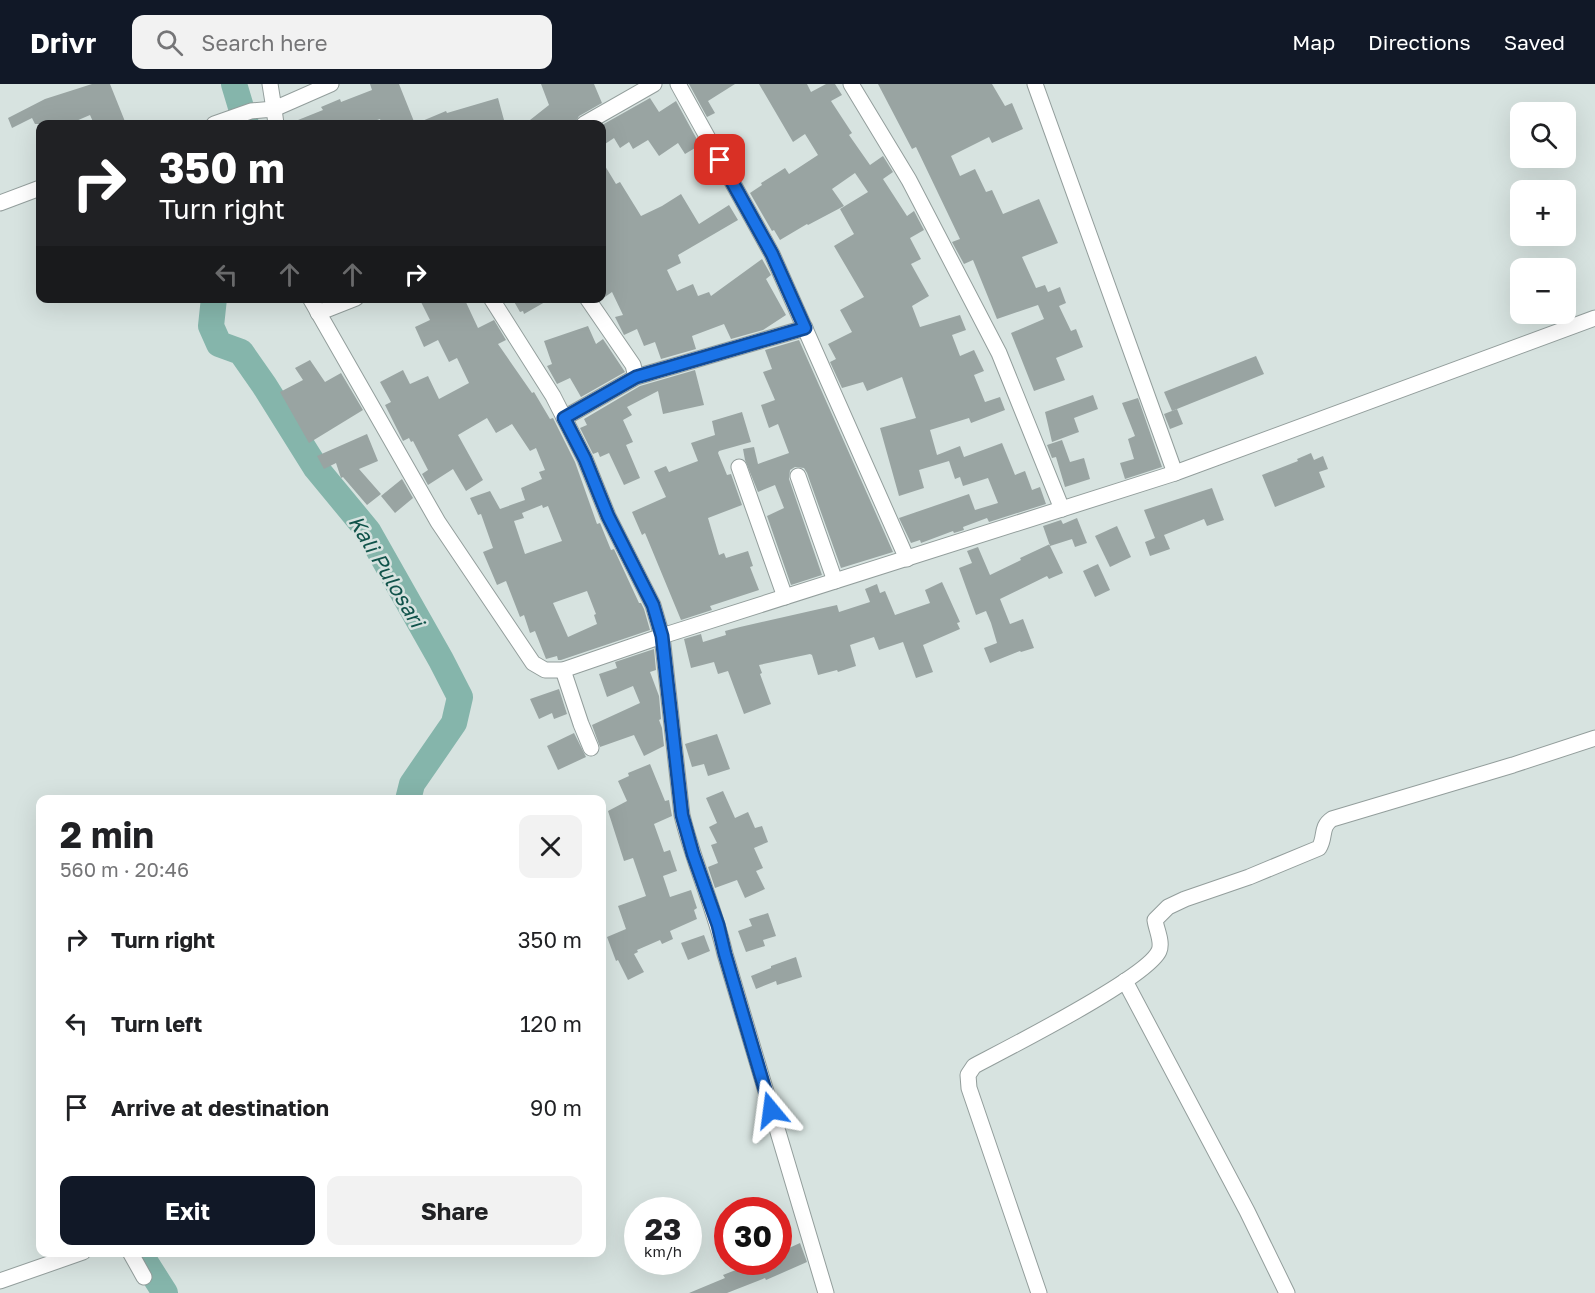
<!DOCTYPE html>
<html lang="en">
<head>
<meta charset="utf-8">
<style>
  :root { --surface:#fff; --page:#f2f2f2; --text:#202124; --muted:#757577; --accent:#111827 }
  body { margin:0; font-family:"Golos Text",sans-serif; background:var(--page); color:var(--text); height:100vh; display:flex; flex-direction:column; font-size:22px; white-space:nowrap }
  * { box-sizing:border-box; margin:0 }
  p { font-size:20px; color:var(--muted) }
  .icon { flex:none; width:33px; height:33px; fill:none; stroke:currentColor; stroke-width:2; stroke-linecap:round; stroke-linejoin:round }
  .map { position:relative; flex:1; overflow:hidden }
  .drawer { position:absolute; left:36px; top:711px; width:570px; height:462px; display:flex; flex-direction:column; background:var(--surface); border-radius:12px; box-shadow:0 6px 24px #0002 }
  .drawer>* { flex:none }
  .guide { position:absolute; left:36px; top:36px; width:570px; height:183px; border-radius:12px; box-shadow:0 6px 24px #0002; background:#202124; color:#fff; overflow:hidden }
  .buttons { position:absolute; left:1510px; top:18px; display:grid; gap:12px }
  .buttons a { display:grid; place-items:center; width:66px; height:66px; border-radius:12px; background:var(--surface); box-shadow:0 6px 24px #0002; font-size:30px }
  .speed { position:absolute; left:624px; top:1113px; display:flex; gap:12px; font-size:30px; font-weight:700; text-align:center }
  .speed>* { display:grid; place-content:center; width:78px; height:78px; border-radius:50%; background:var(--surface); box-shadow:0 6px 24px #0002; line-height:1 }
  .speed small { font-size:15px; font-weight:400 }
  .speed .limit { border:9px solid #d22; background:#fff; color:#111 }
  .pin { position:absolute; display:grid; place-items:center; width:51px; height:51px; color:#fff; margin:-26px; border-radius:12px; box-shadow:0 3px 9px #0006 }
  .me { position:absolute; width:66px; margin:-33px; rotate:344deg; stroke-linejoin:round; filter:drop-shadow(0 0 4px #0008) }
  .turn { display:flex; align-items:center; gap:21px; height:126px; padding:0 24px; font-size:27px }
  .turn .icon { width:78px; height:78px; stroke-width:2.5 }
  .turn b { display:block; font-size:42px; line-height:51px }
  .lanes { display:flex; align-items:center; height:57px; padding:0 24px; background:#0003; justify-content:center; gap:30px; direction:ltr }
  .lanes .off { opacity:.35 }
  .round { display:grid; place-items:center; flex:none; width:63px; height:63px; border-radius:12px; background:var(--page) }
  .headline { display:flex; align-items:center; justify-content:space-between; height:102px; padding:0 24px }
  h1 { font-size:36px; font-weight:700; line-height:45px }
  .action { display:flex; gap:12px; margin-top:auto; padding:12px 24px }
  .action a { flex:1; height:69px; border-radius:12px; background:var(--accent); color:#fff; font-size:24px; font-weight:700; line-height:69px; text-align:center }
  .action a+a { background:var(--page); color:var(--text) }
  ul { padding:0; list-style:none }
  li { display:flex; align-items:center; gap:18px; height:84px; padding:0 24px }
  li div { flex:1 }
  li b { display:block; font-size:22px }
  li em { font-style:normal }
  header { display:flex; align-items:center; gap:36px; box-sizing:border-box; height:84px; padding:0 30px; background:var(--accent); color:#fff }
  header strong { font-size:28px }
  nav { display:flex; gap:33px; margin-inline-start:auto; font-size:21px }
  .search { width:420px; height:54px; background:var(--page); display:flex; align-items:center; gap:15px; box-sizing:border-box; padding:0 21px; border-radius:12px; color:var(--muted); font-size:22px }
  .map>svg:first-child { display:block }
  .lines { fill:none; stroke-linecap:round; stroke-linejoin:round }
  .river { stroke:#85b5ab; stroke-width:26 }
  .building { fill:#99a4a2; fill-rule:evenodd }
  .street-casing { stroke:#939e9c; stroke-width:17 }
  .street { stroke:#fff; stroke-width:15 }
  .route-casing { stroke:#114b97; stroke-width:15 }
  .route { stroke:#1a73e8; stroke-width:10 }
  .labels { text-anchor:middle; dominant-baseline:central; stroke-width:5; stroke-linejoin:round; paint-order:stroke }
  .water-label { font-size:21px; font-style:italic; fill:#10534a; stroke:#d7e3e0 }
</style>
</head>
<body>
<header>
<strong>Drivr</strong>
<div class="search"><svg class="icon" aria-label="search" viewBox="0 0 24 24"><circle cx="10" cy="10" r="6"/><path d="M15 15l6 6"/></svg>Search here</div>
<nav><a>Map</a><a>Directions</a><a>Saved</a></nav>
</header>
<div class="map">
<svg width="1595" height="1209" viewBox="0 0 1595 1209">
  <rect width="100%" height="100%" fill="#d7e3e0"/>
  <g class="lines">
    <!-- river -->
    <g class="river">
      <polyline points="234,0 246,40"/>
      <polyline points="214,214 211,242 219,260 241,268 264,301 316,384 368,447 441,576 460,613 454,639 412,700 408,716"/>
      <polyline points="139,1168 165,1209"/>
    </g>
  </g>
  <!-- building -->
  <g class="building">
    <polygon points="92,0 110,0 126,40 94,40 90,31 69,40 35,40 32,34 12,44 8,34 45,15"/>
    <polygon points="370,0 399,0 415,40 446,27 447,29 498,14 504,36 501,36 502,40 382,40 380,35 366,40 288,40 323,26 321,23 340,15 341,18 372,6"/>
    <polygon points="541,0 594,0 602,19 579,32 574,40 525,40 549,21"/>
    <polygon points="689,0 735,0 708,17 715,29 707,33"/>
    <polygon points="759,0 807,0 811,8 826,0 835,0 842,11 831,17 852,49 849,51 870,81 883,72 893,88 883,95 907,132 914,127 924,146 910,154 921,175 911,180 929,212 912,222 920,243 960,231 966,246 952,251 960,272 974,266 984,287 974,291 985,318 1000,313 1005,326 971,339 969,334 930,346 937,371 960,362 964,373 1002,359 1015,391 1025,387 1032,406 1040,403 1046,420 989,438 987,434 963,443 964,446 954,449 953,447 921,459 920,456 911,459 899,434 969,410 975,426 998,419 988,394 963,402 960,393 955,395 949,377 919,386 924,404 899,412 880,344 916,334 902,293 867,307 863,298 842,304 830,278 836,275 828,260 852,248 840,226 864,213 834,162 854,150 840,125 868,108 855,89 832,105 844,122 808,141 807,140 780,156 774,146 772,147 750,109 762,101 761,99 785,84 789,90 818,71 805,50 793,58"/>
    <polygon points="878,0 992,0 1005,22 1012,19 1023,45 992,59 989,53 951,72 960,92 975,85 986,108 992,106 1003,130 1039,115 1058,159 1022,173 1036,204 1045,201 1048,208 1060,203 1066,219 1059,222 1071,247 1076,245 1083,263 1056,274 1065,296 1034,307 1011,249 1044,235 1038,221 997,235 973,176 964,180 952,158 960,155 916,63 912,65"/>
    <polygon points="650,14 659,28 676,17 700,61 685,70 678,59 659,72 648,56 633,65 629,58 620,64 614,54 602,62 602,41"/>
    <polygon points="602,77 616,100 620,98 641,132 662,122 681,110 699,140 729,121 738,136 678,171 681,179 667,186 677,207 693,200 698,212 709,208 711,212 762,175 771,191 766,195 786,231 763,246 731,255 724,240 692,252 696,265 661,275 655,258 644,262 637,245 624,251 615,233 623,231 612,208 602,215"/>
    <path d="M419 214H464L478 244 494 236 506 256 498 260 532 309 534 308 550 335 553 334 575 378 597 440 600 439 611 466 614 465 639 519H641L644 525 650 546 561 576H558L557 572 546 575 535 547 530 549 524 531 520 533 506 497 497 501 483 468 493 464 481 430 478 431 470 414 490 407 500 425 525 416 521 404 542 395 539 388 545 386 536 364 530 367 512 340 496 349 487 334 458 351 483 396 466 407 453 385 428 401 422 390 428 386 413 357 411 358 409 354 403 357 385 321 391 318 380 298 403 286 410 300 428 292 439 315 469 299 457 274 449 278 438 256 424 263 415 243 430 236ZM542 421 543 424 548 422 562 457 525 470 514 437 524 434 522 429ZM587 507 596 530 594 531 597 540 568 553 553 519Z"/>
    <polygon points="512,214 552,214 524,230 523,227 520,228"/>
    <polygon points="588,242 596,260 603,255 625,288 581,313 570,294 557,300 547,282 552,280 544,257"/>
    <polygon points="799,256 893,468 841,484 807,389 804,384 795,383 790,386 789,395 822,491 791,501 767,432 784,424 775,401 758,408 745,376 743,365 754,363 758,380 789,369 778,340 769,344 761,321 775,316 763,288 772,285 765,266"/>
    <polygon points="1256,272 1264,290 1172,327 1164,308"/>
    <polygon points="310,276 325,298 341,289 363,326 309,359 280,308 303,296 295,284"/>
    <polygon points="695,286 704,321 663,330 658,307 627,323 632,331 623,336 633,358 626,361 640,394 624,401 609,369 600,373 598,368 593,370 580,344 587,341 584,335 640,302"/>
    <polygon points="1093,311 1098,325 1074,334 1079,348 1052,358 1045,328"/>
    <polygon points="1138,314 1162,383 1125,395 1120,379 1134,375 1128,355 1135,352 1122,319"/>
    <polygon points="1177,325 1183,340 1170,345 1164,330"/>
    <polygon points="742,328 751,358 719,367 718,369 727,391 731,390 742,421 708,434 719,471 724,469 726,474 748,467 753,482 750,483 759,506 710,522 712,526 681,536 645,449 642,451 632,428 666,413 654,387 666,382 669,388 698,377 691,359 715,351 712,337"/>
    <polygon points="367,350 378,377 359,385 381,410 367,421 343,393 341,394 336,379 324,385 317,372"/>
    <polygon points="1062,356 1070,378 1084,374 1090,395 1065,403 1056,373 1052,374 1047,361"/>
    <polygon points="1311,369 1314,376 1323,372 1328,385 1319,388 1325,403 1275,423 1262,391 1298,377 1297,375"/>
    <polygon points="402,395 413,414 395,429 381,412"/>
    <polygon points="1212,404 1224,436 1207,442 1204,435 1164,451 1170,465 1150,472 1145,458 1155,454 1144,426"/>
    <polygon points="1077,434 1087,459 1075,463 1072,455 1050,462 1063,489 1049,495 1047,492 1000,515 1010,540 1023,535 1034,564 1021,568 1020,567 990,579 984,564 997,559 991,539 986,527 976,531 959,484 972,479 967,467 978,463 990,491 1021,476 1020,474 1050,460 1050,462 1043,442 1061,436 1063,440"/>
    <polygon points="1117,442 1131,473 1110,483 1095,452"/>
    <polygon points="1098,480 1110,506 1095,513 1083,487"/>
    <polygon points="942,498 960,538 957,539 960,545 923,561 933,588 916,594 903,558 879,566 874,553 850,561 856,582 838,588 837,586 818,591 812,571 810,570 759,581 762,589 760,590 771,620 744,630 728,587 718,590 714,578 691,584 684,555 701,550 703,558 726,551 725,547 740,543 837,521 839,528 870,518 865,505 877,500 880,509 885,507 895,531 930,519 925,506"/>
    <polygon points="654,565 656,586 650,588 659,612 661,635 659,636 662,644 664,662 644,672 634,651 600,663 592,641 640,619 633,602 607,613 599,590 617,584 615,578"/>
    <polygon points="559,605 567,630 554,635 552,629 539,635 530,615"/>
    <polygon points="574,649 586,673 558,686 547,662"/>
    <polygon points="717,650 730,685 708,692 704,680 692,683 685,660"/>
    <polygon points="650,680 665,717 669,716 672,732 654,740 664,768 670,766 677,787 663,792 670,813 691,806 697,824 694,826 697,835 670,847 673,855 662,860 660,856 637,866 638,868 634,870 644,888 628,896 618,876 616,877 607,853 626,845 618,822 646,812 633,774 624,777 608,727 627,717 618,697 629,692 628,689"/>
    <polygon points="723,707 735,734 748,728 755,744 762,742 768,758 754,764 763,784 756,787 765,805 745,814 737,796 715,804 708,783 718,779 711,761 717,759 709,743 717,739 706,714"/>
    <polygon points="768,829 776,852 763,856 765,862 746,868 738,847 752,842 749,835"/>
    <polygon points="704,851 710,867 688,876 681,859"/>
    <polygon points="796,873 802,893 777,901 776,897 756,905 751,892 771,884 771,882"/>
    <polygon points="800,1159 807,1178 766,1196 765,1194 727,1209 689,1209 725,1194 723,1191 756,1178 778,1178 778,1169"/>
  </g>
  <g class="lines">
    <!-- street casing -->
    <g class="street-casing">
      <g id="street">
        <polyline points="270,0 274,25 331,0"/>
        <polyline points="678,0 772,170 907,475"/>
        <polyline points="851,0 909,96 999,269 1062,425"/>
        <polyline points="1035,0 1175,389"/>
        <polyline points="214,40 251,27 274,25 276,40"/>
        <polyline points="584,40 654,0"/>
        <polyline points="0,119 40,104"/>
        <polyline points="310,214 438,438 533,579 545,586 563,586 662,552 1175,389 1595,234"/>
        <path d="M491 214 553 312 585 375 608 432 653 521 662 552 682 731C693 778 714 822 725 870L826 1209"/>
        <polyline points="587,214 633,281 636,293"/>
        <polyline points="318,229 356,214"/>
        <polyline points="564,334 636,293 805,244"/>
        <polyline points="739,383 785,513"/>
        <polyline points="798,392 835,497"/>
        <polyline points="563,586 581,640 591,664"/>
        <polyline points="1125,897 1247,1127 1287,1209"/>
        <polyline points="130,1168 144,1193"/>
        <polyline points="0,1197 83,1168"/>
        <path d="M1039 1209 969 1004 968 991 974 982C1006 965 1147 894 1159 867 1163 858 1156 845 1155 836L1168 823 1185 815 1249 793 1319 764C1326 753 1320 743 1332 735L1513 681 1595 654"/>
      </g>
    </g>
    <!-- street -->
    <use href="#street" class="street"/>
  </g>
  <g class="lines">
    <!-- route casing -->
    <g class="route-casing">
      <polyline id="route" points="720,76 772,170 805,244 636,293 564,334 585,375 608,432 653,521 662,552 682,731 693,770 718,841 725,870 771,1026"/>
    </g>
    <!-- route -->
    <use href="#route" class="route"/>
  </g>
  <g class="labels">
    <!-- water labels -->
    <g class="water-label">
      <text transform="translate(387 487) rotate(59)">Kali Pulosari</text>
    </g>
  </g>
</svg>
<div class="buttons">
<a><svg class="icon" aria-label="search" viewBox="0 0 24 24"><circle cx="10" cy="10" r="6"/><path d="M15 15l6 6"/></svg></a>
<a>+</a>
<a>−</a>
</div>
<div class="speed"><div>23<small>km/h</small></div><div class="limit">30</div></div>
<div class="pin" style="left:720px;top:76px;background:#d93025"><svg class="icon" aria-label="arrive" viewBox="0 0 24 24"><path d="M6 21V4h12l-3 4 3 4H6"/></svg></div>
<svg class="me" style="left:771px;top:1026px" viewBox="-20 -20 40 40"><path d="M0-17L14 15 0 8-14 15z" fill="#1a73e8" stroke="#fff" stroke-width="4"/></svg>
<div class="guide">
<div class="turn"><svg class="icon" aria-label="right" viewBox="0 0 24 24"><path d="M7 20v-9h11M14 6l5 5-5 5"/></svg><div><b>350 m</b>Turn right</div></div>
<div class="lanes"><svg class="icon off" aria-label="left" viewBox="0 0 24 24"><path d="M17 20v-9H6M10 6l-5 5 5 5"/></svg><svg class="icon off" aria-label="ahead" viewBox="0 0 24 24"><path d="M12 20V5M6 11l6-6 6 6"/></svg><svg class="icon off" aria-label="ahead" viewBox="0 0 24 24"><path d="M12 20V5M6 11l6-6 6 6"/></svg><svg class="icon" aria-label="right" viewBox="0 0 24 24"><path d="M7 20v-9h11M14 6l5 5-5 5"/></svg></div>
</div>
<section class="drawer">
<div class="headline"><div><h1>2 min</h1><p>560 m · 20:46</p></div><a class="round"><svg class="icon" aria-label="close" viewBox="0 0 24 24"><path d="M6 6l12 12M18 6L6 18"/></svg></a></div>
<ul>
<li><svg class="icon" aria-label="right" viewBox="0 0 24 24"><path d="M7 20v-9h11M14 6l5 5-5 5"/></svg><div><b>Turn right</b></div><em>350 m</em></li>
<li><svg class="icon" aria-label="left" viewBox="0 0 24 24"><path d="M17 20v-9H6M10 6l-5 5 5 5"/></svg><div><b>Turn left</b></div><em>120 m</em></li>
<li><svg class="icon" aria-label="arrive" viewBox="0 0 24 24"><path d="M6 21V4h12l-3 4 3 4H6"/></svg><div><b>Arrive at destination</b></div><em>90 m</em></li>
</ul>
<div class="action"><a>Exit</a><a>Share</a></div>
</section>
</div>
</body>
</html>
